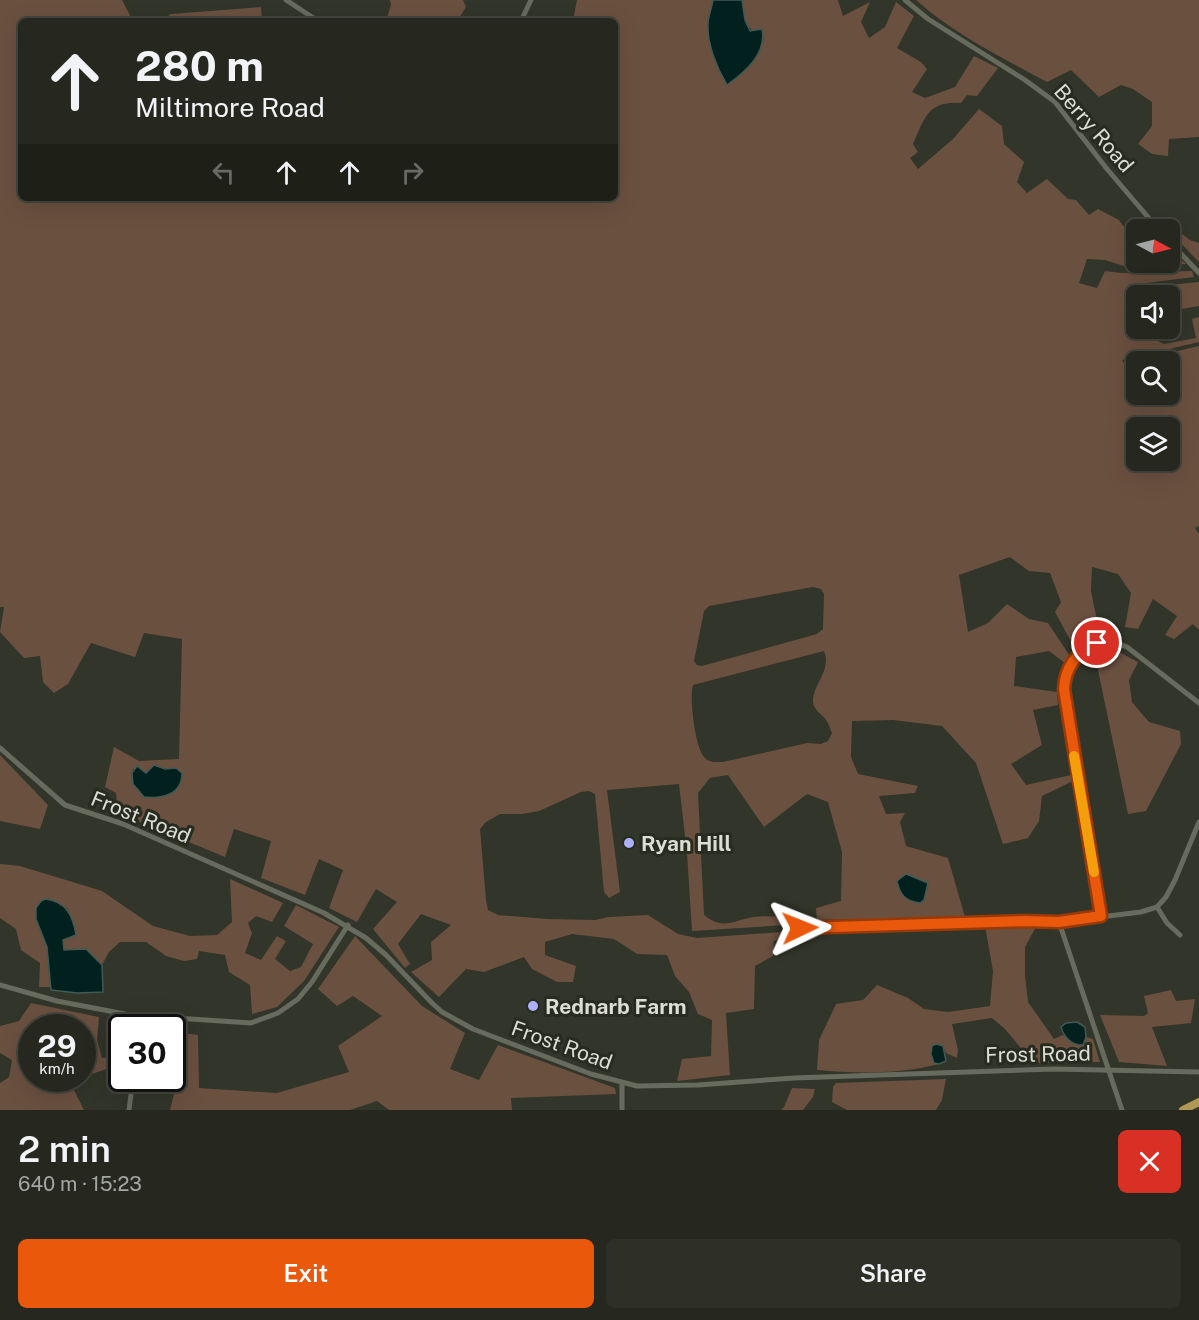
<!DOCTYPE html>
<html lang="en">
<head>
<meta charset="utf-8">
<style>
  :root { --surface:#26281f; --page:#2e3028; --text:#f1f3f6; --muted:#a4a6a4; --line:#42443d; --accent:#ea580c }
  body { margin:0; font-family:"Public Sans",sans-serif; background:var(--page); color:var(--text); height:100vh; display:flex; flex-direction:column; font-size:22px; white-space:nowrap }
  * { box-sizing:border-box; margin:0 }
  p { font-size:20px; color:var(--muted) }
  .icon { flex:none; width:33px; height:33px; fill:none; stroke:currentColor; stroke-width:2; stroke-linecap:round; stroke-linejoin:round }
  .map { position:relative; height:1110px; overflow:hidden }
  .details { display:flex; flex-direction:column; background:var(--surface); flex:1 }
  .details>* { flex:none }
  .top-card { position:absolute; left:18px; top:18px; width:600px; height:183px; border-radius:9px; box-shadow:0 6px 24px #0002,0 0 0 2px var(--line); background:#26281f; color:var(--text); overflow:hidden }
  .needle { width:39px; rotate:97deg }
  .fabs { position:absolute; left:1126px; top:219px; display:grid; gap:12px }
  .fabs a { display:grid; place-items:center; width:54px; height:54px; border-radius:9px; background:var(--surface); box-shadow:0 6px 24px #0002,0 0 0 2px var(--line); font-size:30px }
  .speed { position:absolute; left:18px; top:1014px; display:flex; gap:12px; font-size:30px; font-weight:700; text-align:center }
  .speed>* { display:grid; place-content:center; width:78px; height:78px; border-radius:50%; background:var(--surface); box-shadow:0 6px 24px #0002,0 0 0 2px var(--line); line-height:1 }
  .speed small { font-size:15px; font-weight:400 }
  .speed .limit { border:3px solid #111; border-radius:9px; background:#fff; color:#111 }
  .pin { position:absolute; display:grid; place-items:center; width:51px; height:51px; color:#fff; margin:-26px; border:3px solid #fff; border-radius:50%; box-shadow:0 2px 6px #0007 }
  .me { position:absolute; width:66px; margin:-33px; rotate:88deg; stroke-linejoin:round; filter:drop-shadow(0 0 4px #0008) }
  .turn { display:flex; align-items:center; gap:21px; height:126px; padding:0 18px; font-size:27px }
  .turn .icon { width:78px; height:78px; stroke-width:2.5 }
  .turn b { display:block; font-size:42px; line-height:51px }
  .lanes { display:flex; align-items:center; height:57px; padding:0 18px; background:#0003; justify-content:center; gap:30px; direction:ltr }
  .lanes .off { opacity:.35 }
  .round { display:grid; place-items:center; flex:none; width:63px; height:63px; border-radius:9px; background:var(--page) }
  .summary { display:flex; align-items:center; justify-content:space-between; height:102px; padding:0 18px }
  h1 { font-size:36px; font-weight:600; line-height:45px }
  .cta { display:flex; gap:12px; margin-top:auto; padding:12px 18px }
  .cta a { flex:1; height:69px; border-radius:9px; background:var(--accent); color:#fff; font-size:24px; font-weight:600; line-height:69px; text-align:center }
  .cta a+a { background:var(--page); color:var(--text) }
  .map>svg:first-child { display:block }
  .green { fill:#6a503f; fill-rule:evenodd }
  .water { fill:#02201d; stroke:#435954; stroke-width:1.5 }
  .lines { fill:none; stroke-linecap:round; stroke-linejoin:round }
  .street { stroke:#676b5d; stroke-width:5 }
  .primary { stroke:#b09954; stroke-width:8 }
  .route-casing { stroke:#983908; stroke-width:15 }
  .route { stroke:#ea580c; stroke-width:10 }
  .slow { stroke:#f59e0b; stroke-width:10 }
  .poi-dot { fill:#adaffb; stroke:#282b1f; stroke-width:2 }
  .labels { text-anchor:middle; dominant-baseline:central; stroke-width:6; stroke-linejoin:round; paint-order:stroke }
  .street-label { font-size:21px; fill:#dcded6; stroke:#282b1f }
  .poi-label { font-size:21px; font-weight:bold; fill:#dcded6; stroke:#282b1f; text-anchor:start }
</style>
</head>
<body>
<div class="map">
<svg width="1199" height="1110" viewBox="0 0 1199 1110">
  <rect width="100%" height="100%" fill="#323529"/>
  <!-- green -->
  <g class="green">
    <path d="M0 0H122L133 21H136H21V198H615V21H573L577 0H713L710 42 715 58 761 43 764 38C744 27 745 21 742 0H838L843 16 870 2 861 22 869 38 885 27 896 2 914 16 897 48 921 62 927 69 912 92 925 98 955 87 974 56 998 68 977 96 967 95 961 103C928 101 925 117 913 144L918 152 910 158 918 169 953 139 979 109 1002 126 1004 144 1024 162 1017 182 1027 193 1047 179 1068 199 1076 200 1089 215 1098 209 1119 220 1137 245V262H1170V249L1186 264 1127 267 1105 260 1087 259 1079 283 1097 288 1105 271 1122 273 1192 271 1194 277 1146 283 1149 295 1137 296V328L1160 329 1152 338 1164 344 1196 338 1192 319 1199 317V342L1122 360 1137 384V394H1170L1169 353 1199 346V526L1195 528 1199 534V630L1193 624 1174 639 1165 635 1177 616 1153 599 1138 629 1125 627 1131 593 1118 574 1092 567 1091 591 1100 635 1076 651 1055 612 1061 602 1050 573 1029 571 1010 557 959 575 968 632 988 623 1007 604 1029 619 1048 623 1070 656 1066 664 1049 651 1016 657 1014 686 1057 692 1058 705 1033 710 1042 745 1011 764 1026 785 1071 775 1073 781 1042 796 1039 821 1028 838 1003 844 976 763 942 726 893 720 852 721 851 757 858 774 918 786 915 793 879 796 886 814 905 813 900 822 906 846 948 858 965 917 817 920 816 908 841 901 842 852 828 802 807 794 764 827 728 775 710 778 698 793 704 915C724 931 733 920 754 917 769 915 787 918 802 918V924L692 931 687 853 679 784 607 790 620 892 609 898 604 892 595 794 589 791 581 792 539 811 522 814H500L486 822 480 829 486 900 488 910 498 915 548 919 595 920 609 917 648 915 678 934 697 938 796 931 795 936 774 941 773 956 755 966 754 1009 726 1013 730 1075 677 1081 682 1059 711 1056 712 1020 698 1014 689 992 675 976 667 955 637 954 614 939 572 934 545 942V955L576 966 573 982H557L532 969 524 957 484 972 466 969 439 997 411 972 432 960 431 942 451 925 421 914 398 944 410 964 405 968 373 929 397 902 376 889 357 922 329 908 343 870 319 859 305 895 261 878 271 841 234 829 225 857 118 813 116 793 105 787 114 747 139 761 179 759 182 639 144 633 135 657 91 643 68 684 54 693 43 682 40 656 24 658 0 632 4 607H0ZM1137 428H1170V460H1137ZM813 587 821 589 824 594 823 629 817 634 702 666 697 665 694 661 704 611 709 606ZM824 651C832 670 813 684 813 701 813 710 821 713 826 720 829 724 830 729 832 733L828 741 821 744 807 743 723 762C717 762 710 763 705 758 695 749 689 697 693 685ZM161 768H168L182 777C176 794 161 799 144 797 137 788 128 781 133 769H142L145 773Z"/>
    <polygon points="390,0 463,0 466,7 457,21 386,21 391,5"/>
    <path d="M916 0H1199V137L1169 139 1168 156 1152 154 1138 144 1152 126V102L1133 89 1121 85 1099 97 1071 70 1047 82C1001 57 955 35 916 0Z"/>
    <polygon points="261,7 262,21 161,21 171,14"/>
    <polygon points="1164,221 1190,240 1199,243 1199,262 1163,225"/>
    <polygon points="1199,282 1199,306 1176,310 1170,317 1170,296 1168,295 1168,285"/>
    <polygon points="1094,651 1117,651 1138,662 1129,680 1132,702 1149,722 1180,731 1181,744 1146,811 1128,814"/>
    <polygon points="0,755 48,805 40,829 0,821"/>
    <polygon points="0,864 20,866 102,891 153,926 190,936 217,935 232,922 230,879 283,903 272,922 256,916 248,923 252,933 245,953 261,960 277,936 286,941 275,959 290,971 301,967 313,944 284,926 296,905 339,927 304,981 277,1007 252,1014 250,985 229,972 225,955 199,951 197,959 184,961 166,956 146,942 120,942 109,952 102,965 86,949 64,950 62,940 74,925 67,908 39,928 47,947 50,987 39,987 40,963 21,950 16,929 0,918"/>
    <path d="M1037 925 1025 947V975L1028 1002 1054 1039 1063 1035 1073 1043 1083 1045 1086 1037 1093 1039 1100 1062 1022 1063 1020 1047 1005 1029 992 1018 952 1024 958 1050 957 1058 946 1053 943 1046 934 1062 939 1064C900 1074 858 1074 817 1070L819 1040 836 1004 863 1000 877 985 908 998 924 1009 948 1012 990 1006 993 971 985 926Z"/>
    <polygon points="355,936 422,1006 465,1033 450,1069 479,1080 498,1045 615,1088 616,1094 511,1098 512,1110 389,1110 377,1101 350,1110 170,1110 177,1082 144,1079 172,1078 174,1032 198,1035 199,1088 277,1093 349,1072 338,1046 382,1016 353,996 337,1006 318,989"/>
    <polygon points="1171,990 1176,1001 1195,999 1191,1023 1152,1027 1167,1066 1119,1062 1100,1015 1144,1016 1148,1013 1144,996"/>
    <path d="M31 1003 99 1017 97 1040 102 1058 121 1056V1064L92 1074 73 1088 84 1110H0V1083L9 1077 12 1060 0 1053V1026L19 1021ZM32 1028H82V1078H32Z"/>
    <polygon points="946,1079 942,1100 936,1110 847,1110 832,1102 833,1087 836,1083"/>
    <polygon points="792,1088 815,1089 813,1097 803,1110 781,1110 784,1107"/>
  </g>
  <!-- water -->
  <g class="water">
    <path d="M713 0H742L745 20 750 31 762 29C767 54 745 72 727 85 717 68 707 44 708 24 708 16 712 8 713 0Z"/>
    <path d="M154 765 165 769 176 768 182 773C182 795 162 799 144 797L133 784 132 773 137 766 146 773Z"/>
    <path d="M906 874 928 883 924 900 920 903C905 901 900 895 897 881Z"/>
    <path d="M45 899C66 901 73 916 76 935L63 940 64 950 86 949 102 965 103 992 77 993 51 990 47 947 36 919V908L41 901Z"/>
    <path d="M1077 1022 1085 1027 1086 1037 1083 1045C1072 1046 1064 1037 1061 1027L1066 1023Z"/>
    <polygon points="936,1044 943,1046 946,1061 939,1064 934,1063 931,1054 932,1046"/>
  </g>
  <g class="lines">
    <!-- street -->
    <g class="street">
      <polyline points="286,0 318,21"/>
      <polyline points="905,0 928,19 1025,80 1055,102 1107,169 1159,230"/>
      <polyline points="521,21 531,0"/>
      <polyline points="1170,242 1199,273"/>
      <polyline points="0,748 65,805 123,824 324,913 366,938 386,955 432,1003 442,1012 473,1029 591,1074 637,1086 698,1085 794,1078 1053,1069 1199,1072"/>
      <polyline points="1157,907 1167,923 1180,935"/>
      <path d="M1101 916 1066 708C1064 699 1063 689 1065 680 1071 649 1099 635 1127 647L1199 703"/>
      <polyline points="1059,922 1141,912 1157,907 1166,897 1175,880 1199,822"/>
      <polyline points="800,928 1025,921 1059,922 1122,1110"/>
      <polyline points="0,985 57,1001 130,1015 251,1023 278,1013 298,999 312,982 348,925"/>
      <polyline points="139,1028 141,1017"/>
      <polyline points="622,1083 622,1110"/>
      <polyline points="129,1110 133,1078"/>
    </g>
    <!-- primary -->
    <polyline class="primary" points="1183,1110 1199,1102"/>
  </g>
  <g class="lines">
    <!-- route casing -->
    <g class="route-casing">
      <path id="route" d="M800 928 1025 921 1059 922 1101 916 1064 689C1065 667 1077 652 1097 643"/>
    </g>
    <!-- route -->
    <use href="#route" class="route"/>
    <!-- slow -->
    <polyline class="slow" points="1074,756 1094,872"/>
  </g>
  <!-- markers -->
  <g class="poi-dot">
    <circle cx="629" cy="843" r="6"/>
    <circle cx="533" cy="1006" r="6"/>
  </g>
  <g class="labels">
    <!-- street labels -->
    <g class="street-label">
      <text transform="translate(1094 128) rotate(49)">Berry Road</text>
      <text transform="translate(141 817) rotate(22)">Frost Road</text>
      <text transform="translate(562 1045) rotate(20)">Frost Road</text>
      <text transform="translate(1038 1054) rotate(-1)">Frost Road</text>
    </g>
    <!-- poi labels -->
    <g class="poi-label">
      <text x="641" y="843">Ryan Hill</text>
      <text x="545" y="1006">Rednarb Farm</text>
    </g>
  </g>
</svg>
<div class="fabs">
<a><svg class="needle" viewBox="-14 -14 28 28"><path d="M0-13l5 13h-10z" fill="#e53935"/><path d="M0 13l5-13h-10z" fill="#a4a6a4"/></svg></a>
<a><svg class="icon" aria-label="sound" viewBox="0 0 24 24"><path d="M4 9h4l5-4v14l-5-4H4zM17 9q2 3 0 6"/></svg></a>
<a><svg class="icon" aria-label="search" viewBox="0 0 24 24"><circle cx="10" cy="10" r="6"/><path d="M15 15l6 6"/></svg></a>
<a><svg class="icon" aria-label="layers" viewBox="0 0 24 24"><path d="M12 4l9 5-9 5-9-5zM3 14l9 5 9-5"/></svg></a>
</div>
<div class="speed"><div>29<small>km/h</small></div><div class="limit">30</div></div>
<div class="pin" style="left:1097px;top:643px;background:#d93025"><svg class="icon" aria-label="arrive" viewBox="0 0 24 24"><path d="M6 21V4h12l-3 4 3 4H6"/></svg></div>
<svg class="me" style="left:800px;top:928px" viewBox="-20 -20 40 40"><path d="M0-17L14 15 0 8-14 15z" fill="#ea580c" stroke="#fff" stroke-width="4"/></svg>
<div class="top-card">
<div class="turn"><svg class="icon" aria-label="ahead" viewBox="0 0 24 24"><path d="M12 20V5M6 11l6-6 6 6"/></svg><div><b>280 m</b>Miltimore Road</div></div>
<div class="lanes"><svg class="icon off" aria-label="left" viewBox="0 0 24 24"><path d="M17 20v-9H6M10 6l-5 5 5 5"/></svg><svg class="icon" aria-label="ahead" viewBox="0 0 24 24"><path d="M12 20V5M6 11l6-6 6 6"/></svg><svg class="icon" aria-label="ahead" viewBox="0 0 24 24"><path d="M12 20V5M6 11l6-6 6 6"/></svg><svg class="icon off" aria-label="right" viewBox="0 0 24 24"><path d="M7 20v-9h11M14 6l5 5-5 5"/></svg></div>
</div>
</div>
<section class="details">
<div class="summary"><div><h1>2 min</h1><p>640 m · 15:23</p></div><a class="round" style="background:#d93025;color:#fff"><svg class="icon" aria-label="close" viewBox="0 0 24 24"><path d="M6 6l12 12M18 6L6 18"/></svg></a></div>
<div class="cta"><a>Exit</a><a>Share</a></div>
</section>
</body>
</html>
